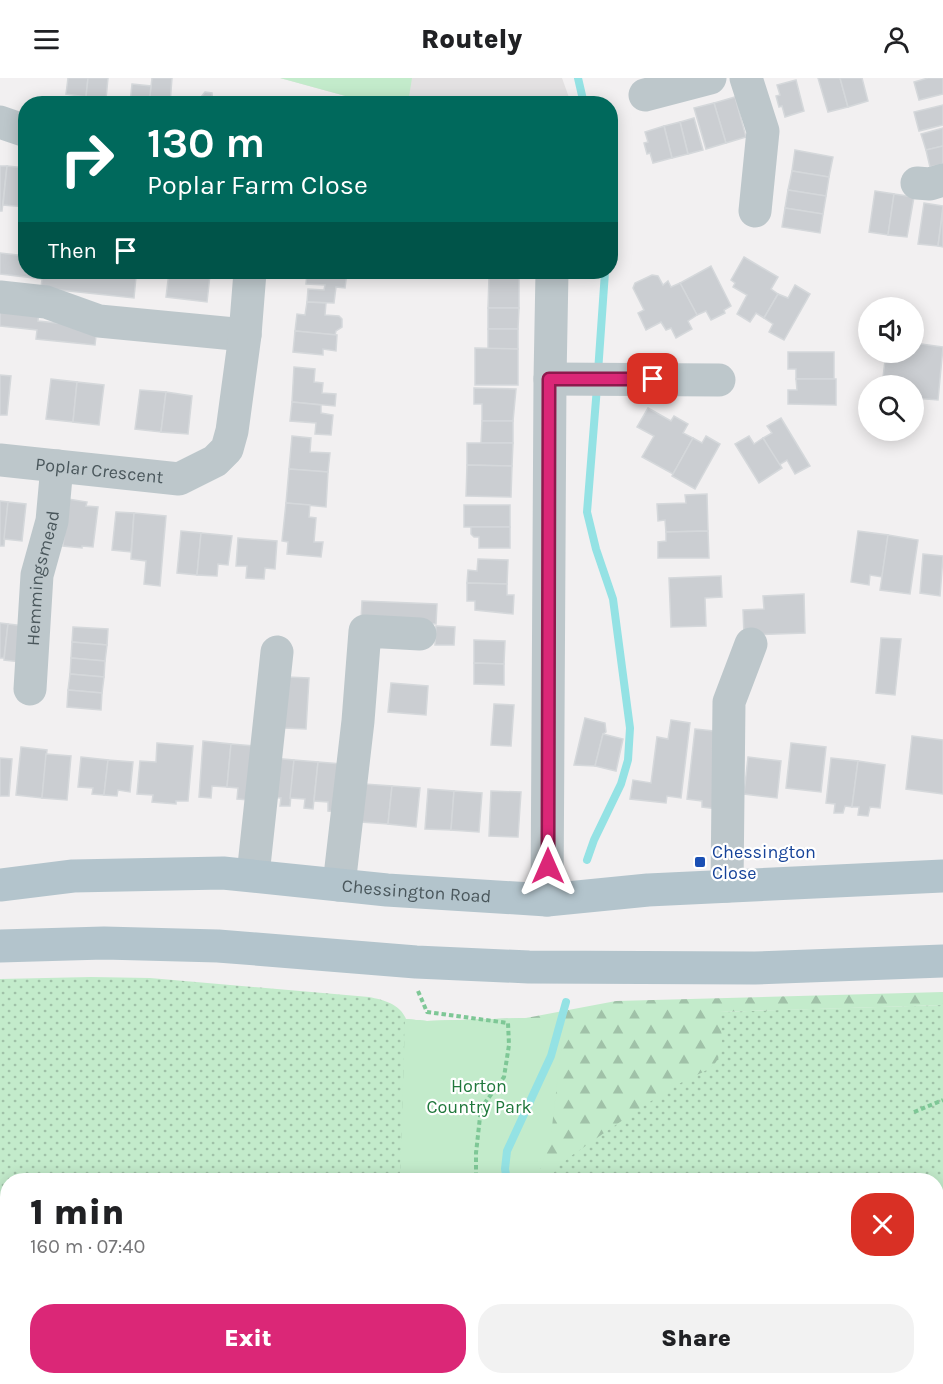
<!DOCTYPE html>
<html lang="en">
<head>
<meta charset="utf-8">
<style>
  :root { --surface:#fff; --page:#f2f2f2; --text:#202124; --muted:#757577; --accent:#db2777 }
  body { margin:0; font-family:Karla,sans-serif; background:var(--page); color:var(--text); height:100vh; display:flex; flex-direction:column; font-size:22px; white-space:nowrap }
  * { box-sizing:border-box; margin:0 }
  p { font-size:20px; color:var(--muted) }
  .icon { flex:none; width:33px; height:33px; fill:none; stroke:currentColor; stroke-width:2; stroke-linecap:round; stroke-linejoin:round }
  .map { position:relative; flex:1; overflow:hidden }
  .details { position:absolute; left:0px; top:1095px; width:944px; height:212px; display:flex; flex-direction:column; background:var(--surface); border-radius:24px 24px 0 0; box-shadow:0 3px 15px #0003 }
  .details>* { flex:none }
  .banner { position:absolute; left:18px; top:18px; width:600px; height:183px; border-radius:24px; box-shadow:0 3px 15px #0003; background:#00695c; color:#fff; overflow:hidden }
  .tools { position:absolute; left:858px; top:219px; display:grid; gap:12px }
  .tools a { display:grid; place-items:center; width:66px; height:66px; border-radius:50%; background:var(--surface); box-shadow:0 3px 15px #0003; font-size:30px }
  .pin { position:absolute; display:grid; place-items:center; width:51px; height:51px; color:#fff; margin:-26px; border-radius:12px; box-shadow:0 3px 9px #0006 }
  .me { position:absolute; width:66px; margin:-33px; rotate:0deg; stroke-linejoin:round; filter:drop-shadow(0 0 4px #0008) }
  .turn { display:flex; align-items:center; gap:21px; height:126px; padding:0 30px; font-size:27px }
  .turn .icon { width:78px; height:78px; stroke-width:2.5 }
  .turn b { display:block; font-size:42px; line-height:51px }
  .then { display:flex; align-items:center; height:57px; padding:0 30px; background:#0003; gap:12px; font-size:22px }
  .round { display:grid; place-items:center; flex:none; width:63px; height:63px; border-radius:24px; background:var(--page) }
  .overview { display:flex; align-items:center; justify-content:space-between; height:102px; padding:0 30px }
  h1 { font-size:36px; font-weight:800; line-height:45px }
  .button { display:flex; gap:12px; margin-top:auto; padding:12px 30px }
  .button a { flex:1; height:69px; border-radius:24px; background:var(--accent); color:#fff; font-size:24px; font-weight:800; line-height:69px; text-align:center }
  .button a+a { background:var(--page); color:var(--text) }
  header { display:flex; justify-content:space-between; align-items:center; height:78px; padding:0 30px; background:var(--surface); font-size:27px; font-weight:800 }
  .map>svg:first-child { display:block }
  .education { fill:#e3e1e2 }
  .grass { fill:url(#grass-dots) }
  .forest { fill:url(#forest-firs) }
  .park { fill:#c3ebcb }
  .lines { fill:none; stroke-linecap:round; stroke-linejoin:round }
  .stream { stroke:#94e2e4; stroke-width:8 }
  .building { fill:#cbced2; stroke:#d5d8db; stroke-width:1.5 }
  .path { stroke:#7ec796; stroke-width:4; stroke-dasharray:4.5 3; stroke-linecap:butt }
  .minor { stroke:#bdc7cb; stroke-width:33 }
  .major { stroke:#b3c4cc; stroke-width:33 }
  .route-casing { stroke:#8e194d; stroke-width:15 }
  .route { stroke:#db2777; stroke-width:10 }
  .transit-dot { fill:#1a4fb4; stroke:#fff; stroke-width:2 }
  .labels { text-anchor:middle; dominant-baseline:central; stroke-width:4.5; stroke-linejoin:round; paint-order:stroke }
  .street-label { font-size:18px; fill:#4a575c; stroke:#fff }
  .transit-label { font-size:18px; fill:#164399; stroke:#fff; text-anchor:start }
  .park-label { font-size:18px; fill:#20783c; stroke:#fff }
</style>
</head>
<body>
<header><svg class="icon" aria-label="menu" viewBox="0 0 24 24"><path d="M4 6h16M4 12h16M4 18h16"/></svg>Routely<svg class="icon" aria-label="person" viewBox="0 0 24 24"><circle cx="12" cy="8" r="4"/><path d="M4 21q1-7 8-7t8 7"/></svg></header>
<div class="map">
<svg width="943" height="1306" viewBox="0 0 943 1306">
  <defs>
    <pattern id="grass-dots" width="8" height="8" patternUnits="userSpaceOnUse" patternTransform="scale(1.5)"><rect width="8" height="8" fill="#c3ebcb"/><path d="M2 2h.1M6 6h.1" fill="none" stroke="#a0c1a8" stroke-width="1.8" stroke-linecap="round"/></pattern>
    <pattern id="forest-firs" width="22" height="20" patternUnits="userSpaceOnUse" patternTransform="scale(1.5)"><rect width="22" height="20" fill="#c3ebcb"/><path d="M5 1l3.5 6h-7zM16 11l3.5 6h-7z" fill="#a0c1a8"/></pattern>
  </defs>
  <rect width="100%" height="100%" fill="#f2f0f1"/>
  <!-- education -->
  <polygon class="education" points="280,0 562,0 571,25 371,25"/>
  <!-- grass -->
  <g class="grass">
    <path d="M91 899 150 900 369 919C384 922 400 926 406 941L427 943 943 927V1254L936 1256V1102H8V1299H777L754 1306H0V901Z"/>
    <polygon points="943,1285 943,1306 883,1306 903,1299 936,1299 936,1287"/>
  </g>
  <!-- forest -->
  <g class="forest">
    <path d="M943 914V927L720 934C720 951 726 969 716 984 709 994 694 997 684 1003 645 1025 608 1053 571 1078L559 1088 548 1102H400L405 941 427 943 526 940 616 923Z"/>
    <polygon points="777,1299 903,1299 883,1306 754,1306"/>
  </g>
  <!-- park -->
  <g class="park">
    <polygon points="280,0 412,0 408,25 371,25"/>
    <polygon points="565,939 551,1057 537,1102 400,1102 405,941 427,943"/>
    <rect x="393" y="1299" width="172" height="7"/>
  </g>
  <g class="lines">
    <!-- stream -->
    <g class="stream">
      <polyline points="578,0 584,26"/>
      <polyline points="598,294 605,194"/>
      <polyline points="587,782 594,762 621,706 628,682 630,650 613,521 596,471 587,434 597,309"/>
      <polyline points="507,1102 505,1091 507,1073 551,978 566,924"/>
    </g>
  </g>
  <!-- building -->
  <g class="building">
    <polygon points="68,0 88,0 86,19 66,16"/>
    <polygon points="88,0 108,0 106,21 86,19"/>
    <polygon points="152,0 172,0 170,26 149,26"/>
    <polygon points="818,0 840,0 848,29 828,34"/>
    <polygon points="840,0 862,0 868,23 848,29"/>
    <polygon points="928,0 943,0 943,16 919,22 914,4"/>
    <polygon points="796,2 804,33 785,39 782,28 779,29 776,18 780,17 777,7"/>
    <polygon points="132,6 151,8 149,26 130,26"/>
    <polygon points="205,14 212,15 213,26 201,26 201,19"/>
    <polygon points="735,19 746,59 726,65 714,25"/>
    <polygon points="714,25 726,65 706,71 694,30"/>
    <polygon points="943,27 943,47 919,53 914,34"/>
    <polygon points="694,40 703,72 688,76 680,44"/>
    <polygon points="680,44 688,76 672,80 664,48"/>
    <polygon points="664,48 672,80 653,85 650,75 647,76 644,65 648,64 645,54"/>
    <polygon points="943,50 943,68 926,72 921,56"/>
    <polygon points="943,68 943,86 930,89 926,72"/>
    <polygon points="795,72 833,79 829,99 792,93"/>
    <polygon points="0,88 7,88 2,133 0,133"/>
    <polygon points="7,88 26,90 26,129 3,127"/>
    <polygon points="792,93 829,99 826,118 788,112"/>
    <polygon points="788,112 826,118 823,136 785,130"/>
    <polygon points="875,113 894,116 888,157 869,154"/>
    <polygon points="894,116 914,119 907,159 888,157"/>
    <polygon points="924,125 943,128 938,168 918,166"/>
    <polygon points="785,130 823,136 820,155 782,149"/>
    <polygon points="943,132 943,169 938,168"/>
    <polygon points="0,175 26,178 26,194 89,194 136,199 134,220 41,210 42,201 0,196"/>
    <polygon points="744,179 778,199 771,211 778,216 764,240 756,235 750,244 737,236 747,217 733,209 735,205 731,202"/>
    <polygon points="711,188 731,228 724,232 725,235 711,242 706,233 697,237 680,205"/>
    <polygon points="169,194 210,197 207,224 166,219"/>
    <polygon points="307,194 347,194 345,210 336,209 334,225 307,224 308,211 324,212 325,207 306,206"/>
    <polygon points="652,197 658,198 663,207 668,203 671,209 680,205 697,237 688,243 692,251 676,260 671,250 666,252 661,244 646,252 638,235 644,232 633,210 635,205"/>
    <polygon points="489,198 519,199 519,230 488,230"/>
    <polygon points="795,207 810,216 784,262 769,254 773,246 764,240 778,216 788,220"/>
    <polygon points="307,224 326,225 325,237 339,238 342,241 342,249 336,253 335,257 295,253 297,236 305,237"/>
    <polygon points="0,227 39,232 38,243 97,249 95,267 36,261 37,252 0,248"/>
    <polygon points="488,230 519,230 518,251 488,251"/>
    <rect x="488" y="251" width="30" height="20"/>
    <polygon points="295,253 337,257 336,273 323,271 323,277 293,274"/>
    <polygon points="914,265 943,269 938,322 914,320 914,308 882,308 886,274 914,274"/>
    <polygon points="475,270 518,271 518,307 475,307"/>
    <polygon points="788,274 834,274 834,301 796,301 796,291 788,291"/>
    <polygon points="294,289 315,291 314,304 323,305 322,315 336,316 335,328 292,324"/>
    <polygon points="0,297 11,298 7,337 0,337"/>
    <polygon points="51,301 77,304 73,344 46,341"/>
    <polygon points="796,301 836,301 836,327 788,326 788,312 797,312"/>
    <polygon points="77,304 104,307 99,347 73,344"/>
    <polygon points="474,310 516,311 513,343 482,343 482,326 474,326"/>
    <polygon points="140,312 166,314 161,354 135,351"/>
    <polygon points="166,314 192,318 188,356 161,354"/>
    <polygon points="292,324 321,327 321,335 333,337 331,357 315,356 316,345 290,343"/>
    <polygon points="648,330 671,343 674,338 688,346 683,355 693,360 673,396 642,379 654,358 637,349"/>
    <polygon points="781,340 810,388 795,396 787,382 779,387 763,360 772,355 767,348"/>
    <polygon points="482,343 513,343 513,365 481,365"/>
    <polygon points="292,358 311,360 310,374 330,375 328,394 289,391"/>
    <polygon points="706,358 720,366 695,411 672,398 693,360 702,365"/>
    <polygon points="749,358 754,366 763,360 782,390 759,405 735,366"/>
    <polygon points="467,365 513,365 512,388 467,387"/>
    <polygon points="467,387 512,388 511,419 466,418"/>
    <polygon points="289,391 328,394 326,429 286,425"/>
    <polygon points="707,416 708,453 666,454 665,442 658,443 657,426 686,425 685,417"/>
    <polygon points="68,421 87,424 86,428 98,429 93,469 82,468 82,470 63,468"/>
    <polygon points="0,423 8,424 4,468 0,468"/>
    <polygon points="8,424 26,426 22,463 4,461"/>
    <polygon points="286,425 310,427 309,439 316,440 314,464 323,464 321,479 287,476 288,464 282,463"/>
    <rect x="464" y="427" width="46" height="22"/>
    <polygon points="116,434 134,435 131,474 112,472"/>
    <polygon points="134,435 166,438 160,508 144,506 146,483 131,481"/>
    <polygon points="471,449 510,449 510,470 479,470 479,459 474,459 471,456"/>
    <polygon points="181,453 201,455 197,497 177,495"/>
    <polygon points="708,453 709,480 658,480 658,464 666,463 666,454"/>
    <polygon points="858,453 888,457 882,499 870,497 869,507 851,504"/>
    <polygon points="201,455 232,458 228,487 218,486 217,498 197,497"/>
    <polygon points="888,457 918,462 910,516 880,512"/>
    <polygon points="238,460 277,463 275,491 265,490 264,501 246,500 247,488 236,488"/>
    <polygon points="923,476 943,478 940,518 920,515"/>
    <polygon points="478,481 508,482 507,506 467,505 468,492 477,493"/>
    <polygon points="721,498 722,519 705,520 706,548 671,549 669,500"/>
    <polygon points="467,505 507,506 507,517 514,517 513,536 475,532 475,523 467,523"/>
    <polygon points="804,516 805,555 744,557 743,532 764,531 763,518"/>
    <polygon points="362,523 437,526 436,546 361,542"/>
    <polygon points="0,545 8,546 4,580 0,580"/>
    <polygon points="8,546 25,548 21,584 4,582"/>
    <polygon points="436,548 455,549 454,567 435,567"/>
    <polygon points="73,549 108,551 107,567 72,564"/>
    <polygon points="881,560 901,561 895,617 876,615"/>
    <polygon points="474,562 505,563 504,586 474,585"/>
    <polygon points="72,564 107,567 105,583 71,580"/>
    <polygon points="71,580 105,583 104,599 70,596"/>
    <polygon points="474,585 504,586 504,607 474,606"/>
    <polygon points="70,596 104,599 102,615 68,612"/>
    <polygon points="287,599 309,600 306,651 284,650"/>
    <polygon points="391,605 428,608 426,637 388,634"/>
    <polygon points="68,612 102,615 101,632 67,629"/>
    <polygon points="494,626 514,627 511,668 491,667"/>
    <polygon points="585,640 605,645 606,654 603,656 595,688 574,687"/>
    <polygon points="671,642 690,645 681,720 667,718 666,725 630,721 633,702 651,705 657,659 668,661"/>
    <polygon points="695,651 714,653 717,731 702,729 702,723 687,721"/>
    <polygon points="603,656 623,661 616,693 595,688"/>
    <polygon points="912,658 943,662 943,716 906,711"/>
    <polygon points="203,663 231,666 227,709 212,708 211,720 199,719"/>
    <polygon points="157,665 193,668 188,723 176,723 176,726 152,724 153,717 137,716 140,683 156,684"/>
    <polygon points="791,665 826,669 821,714 786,710"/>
    <polygon points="231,666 254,668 249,722 237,721 238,710 227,709"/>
    <polygon points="21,669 47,672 42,720 16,717"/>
    <polygon points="46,676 71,678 67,722 42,720"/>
    <polygon points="81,679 108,682 104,717 92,716 93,710 78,709"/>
    <polygon points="748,679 781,683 777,720 744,716"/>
    <polygon points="0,680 12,681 9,718 0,718"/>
    <polygon points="272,680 294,682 290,728 280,728 281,720 269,719"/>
    <polygon points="831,680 858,683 852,729 845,728 843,735 834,735 835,726 826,725"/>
    <polygon points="108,682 133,684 130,714 118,712 117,718 104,717"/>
    <polygon points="294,682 318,684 313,731 304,730 305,721 290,720"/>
    <polygon points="858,683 885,687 880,730 870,729 868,738 858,737 859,729 852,729"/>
    <polygon points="318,684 342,686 337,734 328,733 328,724 314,723"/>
    <polygon points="364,706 392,708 388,746 361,744"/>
    <polygon points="392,708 420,710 416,749 388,746"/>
    <polygon points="428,711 454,713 451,752 425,751"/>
    <polygon points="454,713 482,715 479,754 451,752"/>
    <polygon points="491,713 521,714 518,759 489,758"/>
  </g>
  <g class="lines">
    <!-- path -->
    <g class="path">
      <polyline points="418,913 427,934 508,945 509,967 504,999 481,1030 476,1075 476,1102"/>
      <polyline points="914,1034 943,1022"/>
      <polyline points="936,1252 943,1250"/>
      <polyline points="452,1306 455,1299"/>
      <polyline points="715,1306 741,1299"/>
      <polyline points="770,1306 791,1299"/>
    </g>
    <!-- minor -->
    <g class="minor">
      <polyline points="746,0 763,53 755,133"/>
      <polyline points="645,17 710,0"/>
      <polyline points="0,44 26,53"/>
      <polyline points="917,105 930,106 943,102"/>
      <polyline points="0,219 46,224 99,243 245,257"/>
      <polyline points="550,301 719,302"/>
      <path id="s1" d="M0 382 179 401 215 383 227 371 232 353 245 257 250 194"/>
      <path id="s2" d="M30 611 37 497 52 443 57 388"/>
      <polyline points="253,797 277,574"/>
      <polyline points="339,807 358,643 365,553 420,556"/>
      <polyline points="727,808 729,624 751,566"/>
      <polyline points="547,822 550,301 552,194"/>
    </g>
    <!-- major -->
    <g class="major">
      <path id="s3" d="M0 807 73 798 223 795 387 812 547 822 648 812 943 798"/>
      <polyline points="0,868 104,865 218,868 416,884 529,889 755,890 943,883"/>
    </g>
  </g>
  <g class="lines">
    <!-- route casing -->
    <g class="route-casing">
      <polyline id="route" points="548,788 549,301 653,301"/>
    </g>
    <!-- route -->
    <use href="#route" class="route"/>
  </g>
  <!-- markers -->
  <rect class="transit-dot" x="694" y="778" width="12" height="12" rx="3"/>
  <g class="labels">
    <!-- street labels -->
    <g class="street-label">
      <text stroke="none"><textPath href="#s1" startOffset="100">Poplar Crescent</textPath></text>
      <text stroke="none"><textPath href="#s2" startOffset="112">Hemmingsmead</textPath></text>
      <text stroke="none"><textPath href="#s3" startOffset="418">Chessington Road</textPath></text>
    </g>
    <!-- transit labels -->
    <g class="transit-label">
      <text x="712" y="774">Chessington<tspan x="712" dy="21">Close</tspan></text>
    </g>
    <!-- park labels -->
    <g class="park-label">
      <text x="479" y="1008">Horton<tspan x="479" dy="21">Country Park</tspan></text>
    </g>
  </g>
</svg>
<div class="tools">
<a><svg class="icon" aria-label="sound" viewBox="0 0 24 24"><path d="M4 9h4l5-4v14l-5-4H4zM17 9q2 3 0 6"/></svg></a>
<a><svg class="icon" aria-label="search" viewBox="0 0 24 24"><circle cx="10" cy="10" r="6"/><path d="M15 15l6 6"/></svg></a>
</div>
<div class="pin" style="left:653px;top:301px;background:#d93025"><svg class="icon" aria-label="arrive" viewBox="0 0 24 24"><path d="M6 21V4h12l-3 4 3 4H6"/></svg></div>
<svg class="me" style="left:548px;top:788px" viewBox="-20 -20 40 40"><path d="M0-17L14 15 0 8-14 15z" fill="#db2777" stroke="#fff" stroke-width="4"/></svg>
<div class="banner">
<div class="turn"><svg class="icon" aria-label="right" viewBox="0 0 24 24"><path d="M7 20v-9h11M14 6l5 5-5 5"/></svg><div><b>130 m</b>Poplar Farm Close</div></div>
<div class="then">Then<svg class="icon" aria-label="arrive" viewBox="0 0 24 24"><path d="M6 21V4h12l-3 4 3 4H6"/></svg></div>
</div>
<section class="details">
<div class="overview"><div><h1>1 min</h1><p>160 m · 07:40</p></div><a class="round" style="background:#d93025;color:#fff"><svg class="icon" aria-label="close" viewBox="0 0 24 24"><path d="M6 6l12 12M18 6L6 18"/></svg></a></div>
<div class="button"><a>Exit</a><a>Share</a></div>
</section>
</div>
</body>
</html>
